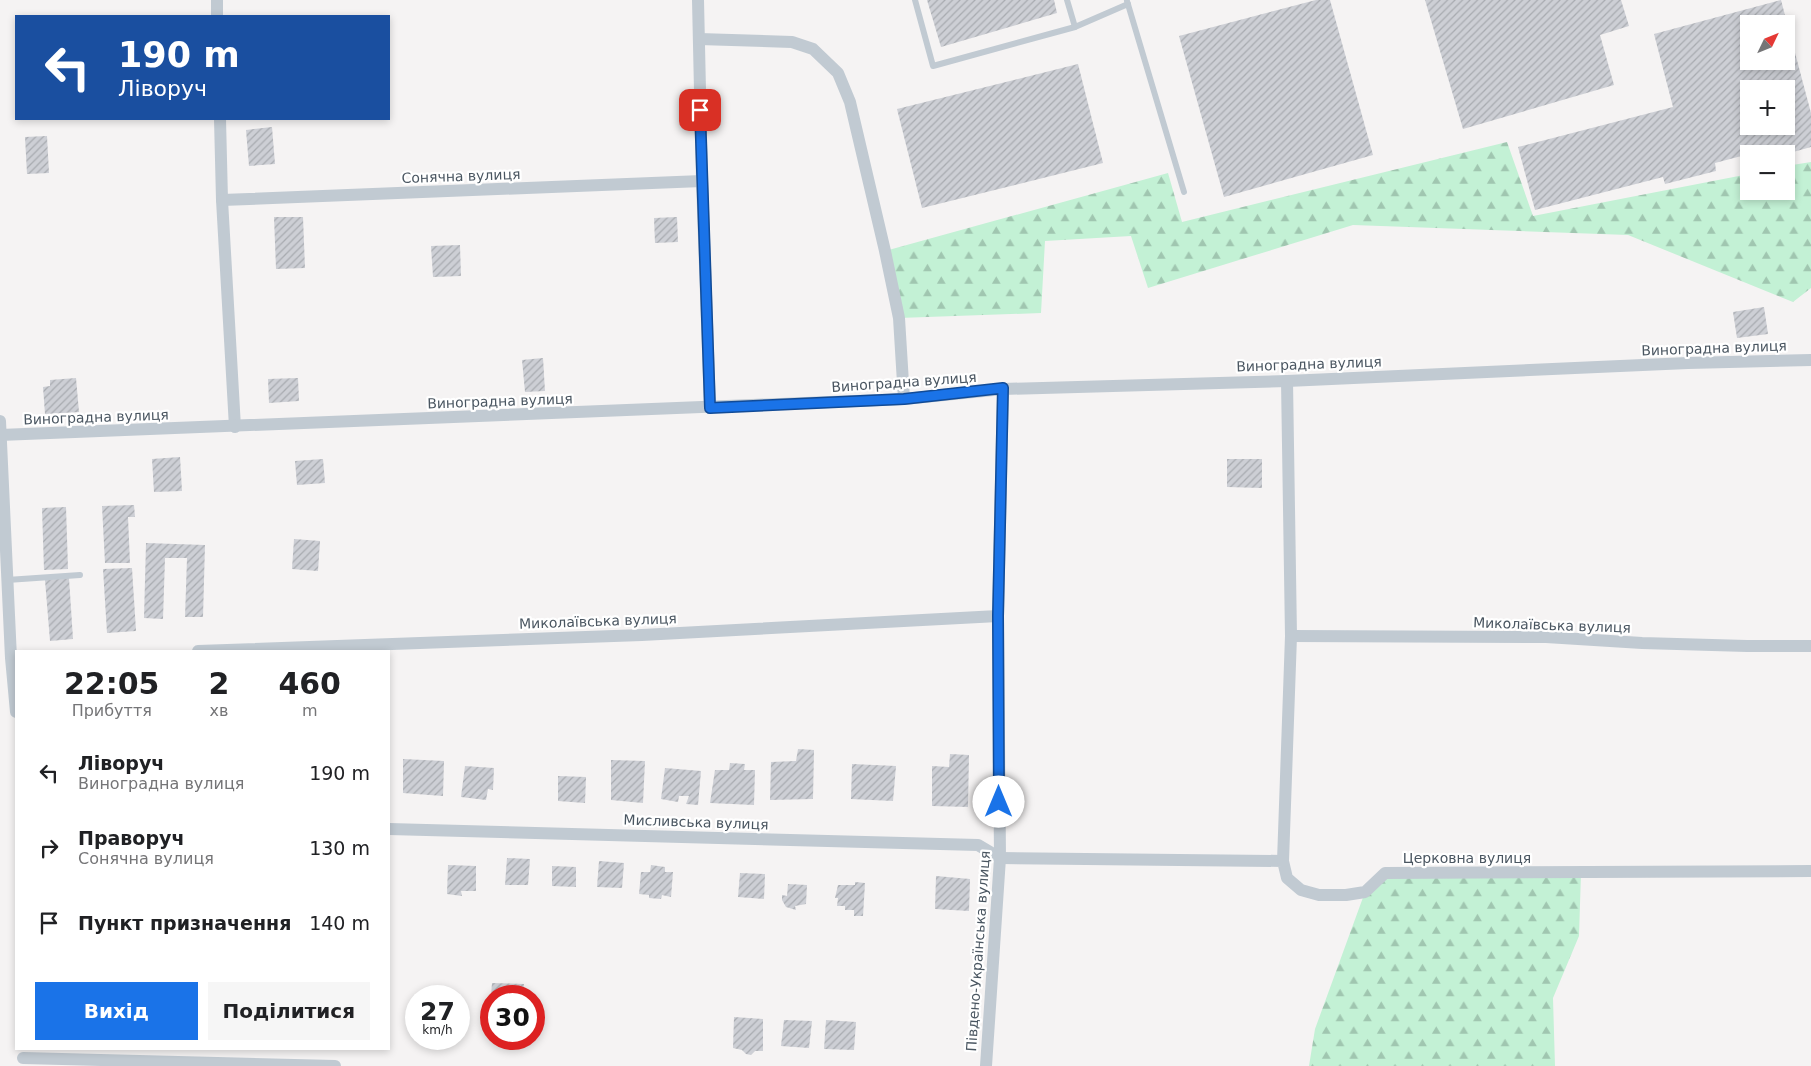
<!DOCTYPE html>
<html lang="uk">
<head>
<meta charset="utf-8">
<style>
  :root { --surface:#fff; --page:#f6f6f6; --text:#202124; --muted:#757577; --accent:#1a73e8 }
  body { margin:0; font-family:"DejaVu Sans",sans-serif; background:var(--page); color:var(--text); height:100vh; display:flex; flex-direction:column; font-size:19px; white-space:nowrap }
  * { box-sizing:border-box; margin:0 }
  p { font-size:16px; color:var(--muted) }
  .icon { flex:none; width:28px; height:28px; fill:none; stroke:currentColor; stroke-width:2; stroke-linecap:round; stroke-linejoin:round }
  .map { position:relative; flex:1; overflow:hidden }
  .sheet { position:absolute; left:15px; top:650px; width:375px; height:400px; display:flex; flex-direction:column; background:var(--surface); border-radius:0px; box-shadow:0 2px 8px #0003 }
  .sheet>* { flex:none }
  .guide { position:absolute; left:15px; top:15px; width:375px; height:105px; border-radius:0px; box-shadow:0 2px 8px #0003; background:#1a4fa0; color:#fff; overflow:hidden }
  .needle { width:32px; rotate:47deg }
  .controls { position:absolute; left:1740px; top:15px; display:grid; gap:10px }
  .controls a { display:grid; place-items:center; width:55px; height:55px; border-radius:0px; background:var(--surface); box-shadow:0 2px 8px #0003; font-size:25px }
  .speed { position:absolute; left:405px; top:985px; display:flex; gap:10px; font-size:25px; font-weight:700; text-align:center }
  .speed>* { display:grid; place-content:center; width:65px; height:65px; border-radius:50%; background:var(--surface); box-shadow:0 2px 8px #0003; line-height:1 }
  .speed small { font-size:12px; font-weight:400 }
  .speed .limit { border:8px solid #d22; background:#fff; color:#111 }
  .pin { position:absolute; display:grid; place-items:center; width:42px; height:42px; color:#fff; margin:-21px; border-radius:10px; box-shadow:0 2px 8px #0006 }
  .me { position:absolute; width:55px; margin:-28px; rotate:0deg; stroke-linejoin:round; filter:drop-shadow(0 0 4px #0008) }
  .turn { display:flex; align-items:center; gap:18px; height:105px; padding:0 20px; font-size:22px }
  .turn .icon { width:65px; height:65px; stroke-width:2.5 }
  .turn b { display:block; font-size:35px; line-height:42px }
  .eta { display:flex; justify-content:space-evenly; align-items:center; height:85px; text-align:center }
  .eta b { font-size:30px; font-weight:700; line-height:35px }
  .primary-button { display:flex; gap:10px; margin-top:auto; padding:10px 20px }
  .primary-button a { flex:1; height:58px; border-radius:0px; background:var(--accent); color:#fff; font-size:20px; font-weight:700; line-height:58px; text-align:center }
  .primary-button a+a { background:var(--page); color:var(--text) }
  ul { padding:0; list-style:none }
  li { display:flex; align-items:center; gap:15px; height:75px; padding:0 20px }
  li div { flex:1 }
  li b { display:block; font-size:19px }
  li em { font-style:normal }
  .map>svg:first-child { display:block }
  .forest { fill:url(#forest-firs) }
  .building { fill:url(#building-hatch); fill-rule:evenodd }
  .lines { fill:none; stroke-linecap:round; stroke-linejoin:round }
  .service { stroke:#c1cad2; stroke-width:6 }
  .minor { stroke:#c1cad2; stroke-width:12 }
  .route-casing { stroke:#114b97; stroke-width:12 }
  .route { stroke:#1a73e8; stroke-width:9 }
  .labels { text-anchor:middle; dominant-baseline:central; stroke-width:4.5; stroke-linejoin:round; paint-order:stroke }
  .street-label { font-size:14px; fill:#4a5661; stroke:#fff }
</style>
</head>
<body>
<div class="map">
<svg width="1811" height="1066" viewBox="0 0 1811 1066">
  <defs>
    <pattern id="forest-firs" width="22" height="20" patternUnits="userSpaceOnUse" patternTransform="scale(1.25)"><rect width="22" height="20" fill="#c3f1d5"/><path d="M5 1l3.5 6h-7zM16 11l3.5 6h-7z" fill="#a0c6b0"/></pattern>
    <pattern id="building-hatch" width="6" height="6" patternUnits="userSpaceOnUse" patternTransform="scale(1.25)"><rect width="6" height="6" fill="#cdcfd5"/><path d="M-1 1l2-2M0 6l6-6M5 7l2-2" fill="none" stroke="#a8abb0"/></pattern>
  </defs>
  <rect width="100%" height="100%" fill="#f5f3f3"/>
  <!-- forest -->
  <g class="forest">
    <polygon points="1507,142 1533,216 1749,174 1749,191 1786,191 1786,166 1811,162 1811,288 1793,302 1628,235 1353,225 1148,288 1131,236 1045,241 1041,313 899,318 885,251 1168,173 1182,222"/>
    <polygon points="1385,873 1581,873 1579,936 1553,998 1555,1066 1309,1066 1315,1029 1365,892"/>
  </g>
  <!-- building -->
  <g class="building">
    <polygon points="927,0 1054,0 1057,13 941,47"/>
    <polygon points="1316,0 1330,0 1373,155 1224,197 1179,36"/>
    <polygon points="1425,0 1621,0 1629,26 1600,35 1614,85 1463,129"/>
    <path d="M1781 0 1811 113V147L1786 154H1749L1715 163 1716 171 1665 184 1663 177 1535 210 1518 147 1673 107 1654 34ZM1749 24H1786V61H1749ZM1749 89H1786V126H1749Z"/>
    <polygon points="1078,64 1103,163 922,208 897,109"/>
    <polygon points="272,127 275,164 249,166 246,130"/>
    <polygon points="47,136 49,173 27,174 25,137"/>
    <polygon points="274,217 303,217 305,268 276,269"/>
    <polygon points="677,217 678,242 655,243 654,218"/>
    <polygon points="460,245 461,276 433,277 431,246"/>
    <polygon points="1764,307 1768,334 1737,338 1733,312"/>
    <polygon points="543,358 545,391 525,392 522,360"/>
    <polygon points="76,378 79,412 45,414 43,387 50,386 50,380"/>
    <polygon points="298,378 299,401 269,403 268,379"/>
    <polygon points="180,457 182,491 154,492 152,459"/>
    <polygon points="323,459 325,483 297,485 295,461"/>
    <polygon points="1227,459 1262,459 1262,488 1227,487"/>
    <polygon points="134,505 135,517 128,517 130,563 105,563 102,506"/>
    <polygon points="66,507 68,569 44,570 42,508"/>
    <polygon points="294,539 320,541 318,571 292,569"/>
    <polygon points="146,543 205,545 203,617 185,617 187,558 165,558 163,619 144,618"/>
    <polygon points="132,568 136,631 107,633 103,569"/>
    <polygon points="69,578 73,639 50,641 45,580"/>
    <polygon points="798,749 814,750 813,799 770,800 771,762 796,761"/>
    <polygon points="950,754 969,755 968,807 932,806 932,766 949,767"/>
    <polygon points="403,759 444,761 443,796 403,793"/>
    <polygon points="611,760 645,761 643,803 611,800"/>
    <polygon points="730,763 745,764 744,770 755,770 754,805 710,803 715,770 729,770"/>
    <polygon points="852,764 896,766 893,801 851,799"/>
    <polygon points="465,766 494,768 493,790 488,789 486,800 461,797"/>
    <polygon points="665,768 701,771 698,805 686,804 689,796 679,796 678,802 661,799"/>
    <polygon points="558,776 586,777 585,803 558,801"/>
    <polygon points="507,858 530,859 528,885 505,885"/>
    <polygon points="599,861 624,863 622,888 597,887"/>
    <polygon points="448,865 476,866 476,891 461,891 462,896 447,894"/>
    <polygon points="651,865 665,867 665,872 673,872 671,897 662,895 661,899 649,898 649,895 639,894 641,872 650,872"/>
    <polygon points="552,866 576,867 576,887 552,886"/>
    <polygon points="740,873 765,874 764,899 738,897"/>
    <polygon points="936,876 970,879 969,911 935,909"/>
    <polygon points="855,882 865,883 863,916 854,916 854,910 845,910 845,906 837,906 838,898 835,898 838,885 855,885"/>
    <polygon points="788,884 807,885 806,904 795,906 796,910 786,907 782,900 782,895 787,896"/>
    <polygon points="492,983 524,984 523,996 491,996"/>
    <polygon points="734,1017 763,1019 763,1051 755,1051 751,1055 746,1054 742,1050 733,1048"/>
    <polygon points="784,1020 812,1021 809,1048 781,1046"/>
    <polygon points="826,1020 856,1022 854,1050 824,1049"/>
  </g>
  <g class="lines">
    <!-- service -->
    <g class="service">
      <polyline points="915,0 933,66 1075,27 1128,4"/>
      <polyline points="1067,0 1075,27"/>
      <polyline points="1127,1 1184,192"/>
      <polyline points="7,580 80,575"/>
    </g>
    <!-- minor -->
    <g class="minor">
      <polyline points="217,0 217,16"/>
      <polyline points="698,0 702,181 710,408"/>
      <polyline points="699,39 792,42 813,49 838,73 850,102 885,251 899,318 904,399"/>
      <polyline points="220,119 222,200 235,427"/>
      <polyline points="222,200 702,181"/>
      <polyline points="0,421 11,658 16,712"/>
      <polyline points="0,435 904,399 1003,389 1287,381 1688,363 1811,360"/>
      <polyline points="1291,636 1546,637 1642,643 1747,646 1811,646"/>
      <polyline points="198,651 642,635 998,616"/>
      <polyline points="389,829 978,845 1000,858"/>
      <polyline points="1000,858 1283,861 1287,878 1301,890 1319,895 1346,895 1365,892 1385,873 1811,871"/>
      <polyline points="1283,861 1291,636 1287,381"/>
      <polyline points="23,1058 335,1066"/>
      <polyline points="986,1066 1000,858 998,616 1003,389"/>
    </g>
  </g>
  <g class="lines">
    <!-- route casing -->
    <g class="route-casing">
      <polyline id="route" points="700,110 710,408 904,399 1003,388 998,616 999,802"/>
    </g>
    <!-- route -->
    <use href="#route" class="route"/>
  </g>
  <g class="labels">
    <!-- street labels -->
    <g class="street-label">
      <text transform="translate(461 176) rotate(-2)">Сонячна вулиця</text>
      <text transform="translate(1714 348) rotate(-2)">Виноградна вулиця</text>
      <text transform="translate(1309 364) rotate(-2)">Виноградна вулиця</text>
      <text transform="translate(904 382) rotate(-4)">Виноградна вулиця</text>
      <text transform="translate(500 401) rotate(-2)">Виноградна вулиця</text>
      <text transform="translate(96 417) rotate(-2)">Виноградна вулиця</text>
      <text transform="translate(598 621) rotate(-2)">Миколаївська вулиця</text>
      <text transform="translate(1552 625) rotate(2)">Миколаївська вулиця</text>
      <text transform="translate(696 822) rotate(2)">Мисливська вулиця</text>
      <text x="1467" y="858">Церковна вулиця</text>
      <text transform="translate(978 951) rotate(-86)">Південо-Українська вулиця</text>
    </g>
  </g>
</svg>
<div class="controls">
<a><svg class="needle" viewBox="-14 -14 28 28"><path d="M0-13l5 13h-10z" fill="#e53935"/><path d="M0 13l5-13h-10z" fill="#757577"/></svg></a>
<a>+</a>
<a>−</a>
</div>
<div class="speed"><div>27<small>km/h</small></div><div class="limit">30</div></div>
<div class="pin" style="left:700px;top:110px;background:#d93025"><svg class="icon" aria-label="arrive" viewBox="0 0 24 24"><path d="M6 21V4h12l-3 4 3 4H6"/></svg></div>
<svg class="me" style="left:999px;top:802px" viewBox="-20 -20 40 40"><circle r="19" fill="#fff"/><path d="M0-13L10 11 0 6-10 11z" fill="#1a73e8"/></svg>
<div class="guide">
<div class="turn"><svg class="icon" aria-label="left" viewBox="0 0 24 24"><path d="M17 20v-9H6M10 6l-5 5 5 5"/></svg><div><b>190 m</b>Ліворуч</div></div>
</div>
<section class="sheet">
<div class="eta">
<div><b>22:05</b><p>Прибуття</p></div>
<div><b>2</b><p>хв</p></div>
<div><b>460</b><p>m</p></div>
</div>
<ul>
<li><svg class="icon" aria-label="left" viewBox="0 0 24 24"><path d="M17 20v-9H6M10 6l-5 5 5 5"/></svg><div><b>Ліворуч</b><p>Виноградна вулиця</p></div><em>190 m</em></li>
<li><svg class="icon" aria-label="right" viewBox="0 0 24 24"><path d="M7 20v-9h11M14 6l5 5-5 5"/></svg><div><b>Праворуч</b><p>Сонячна вулиця</p></div><em>130 m</em></li>
<li><svg class="icon" aria-label="arrive" viewBox="0 0 24 24"><path d="M6 21V4h12l-3 4 3 4H6"/></svg><div><b>Пункт призначення</b></div><em>140 m</em></li>
</ul>
<div class="primary-button"><a>Вихід</a><a>Поділитися</a></div>
</section>
</div>
</body>
</html>
